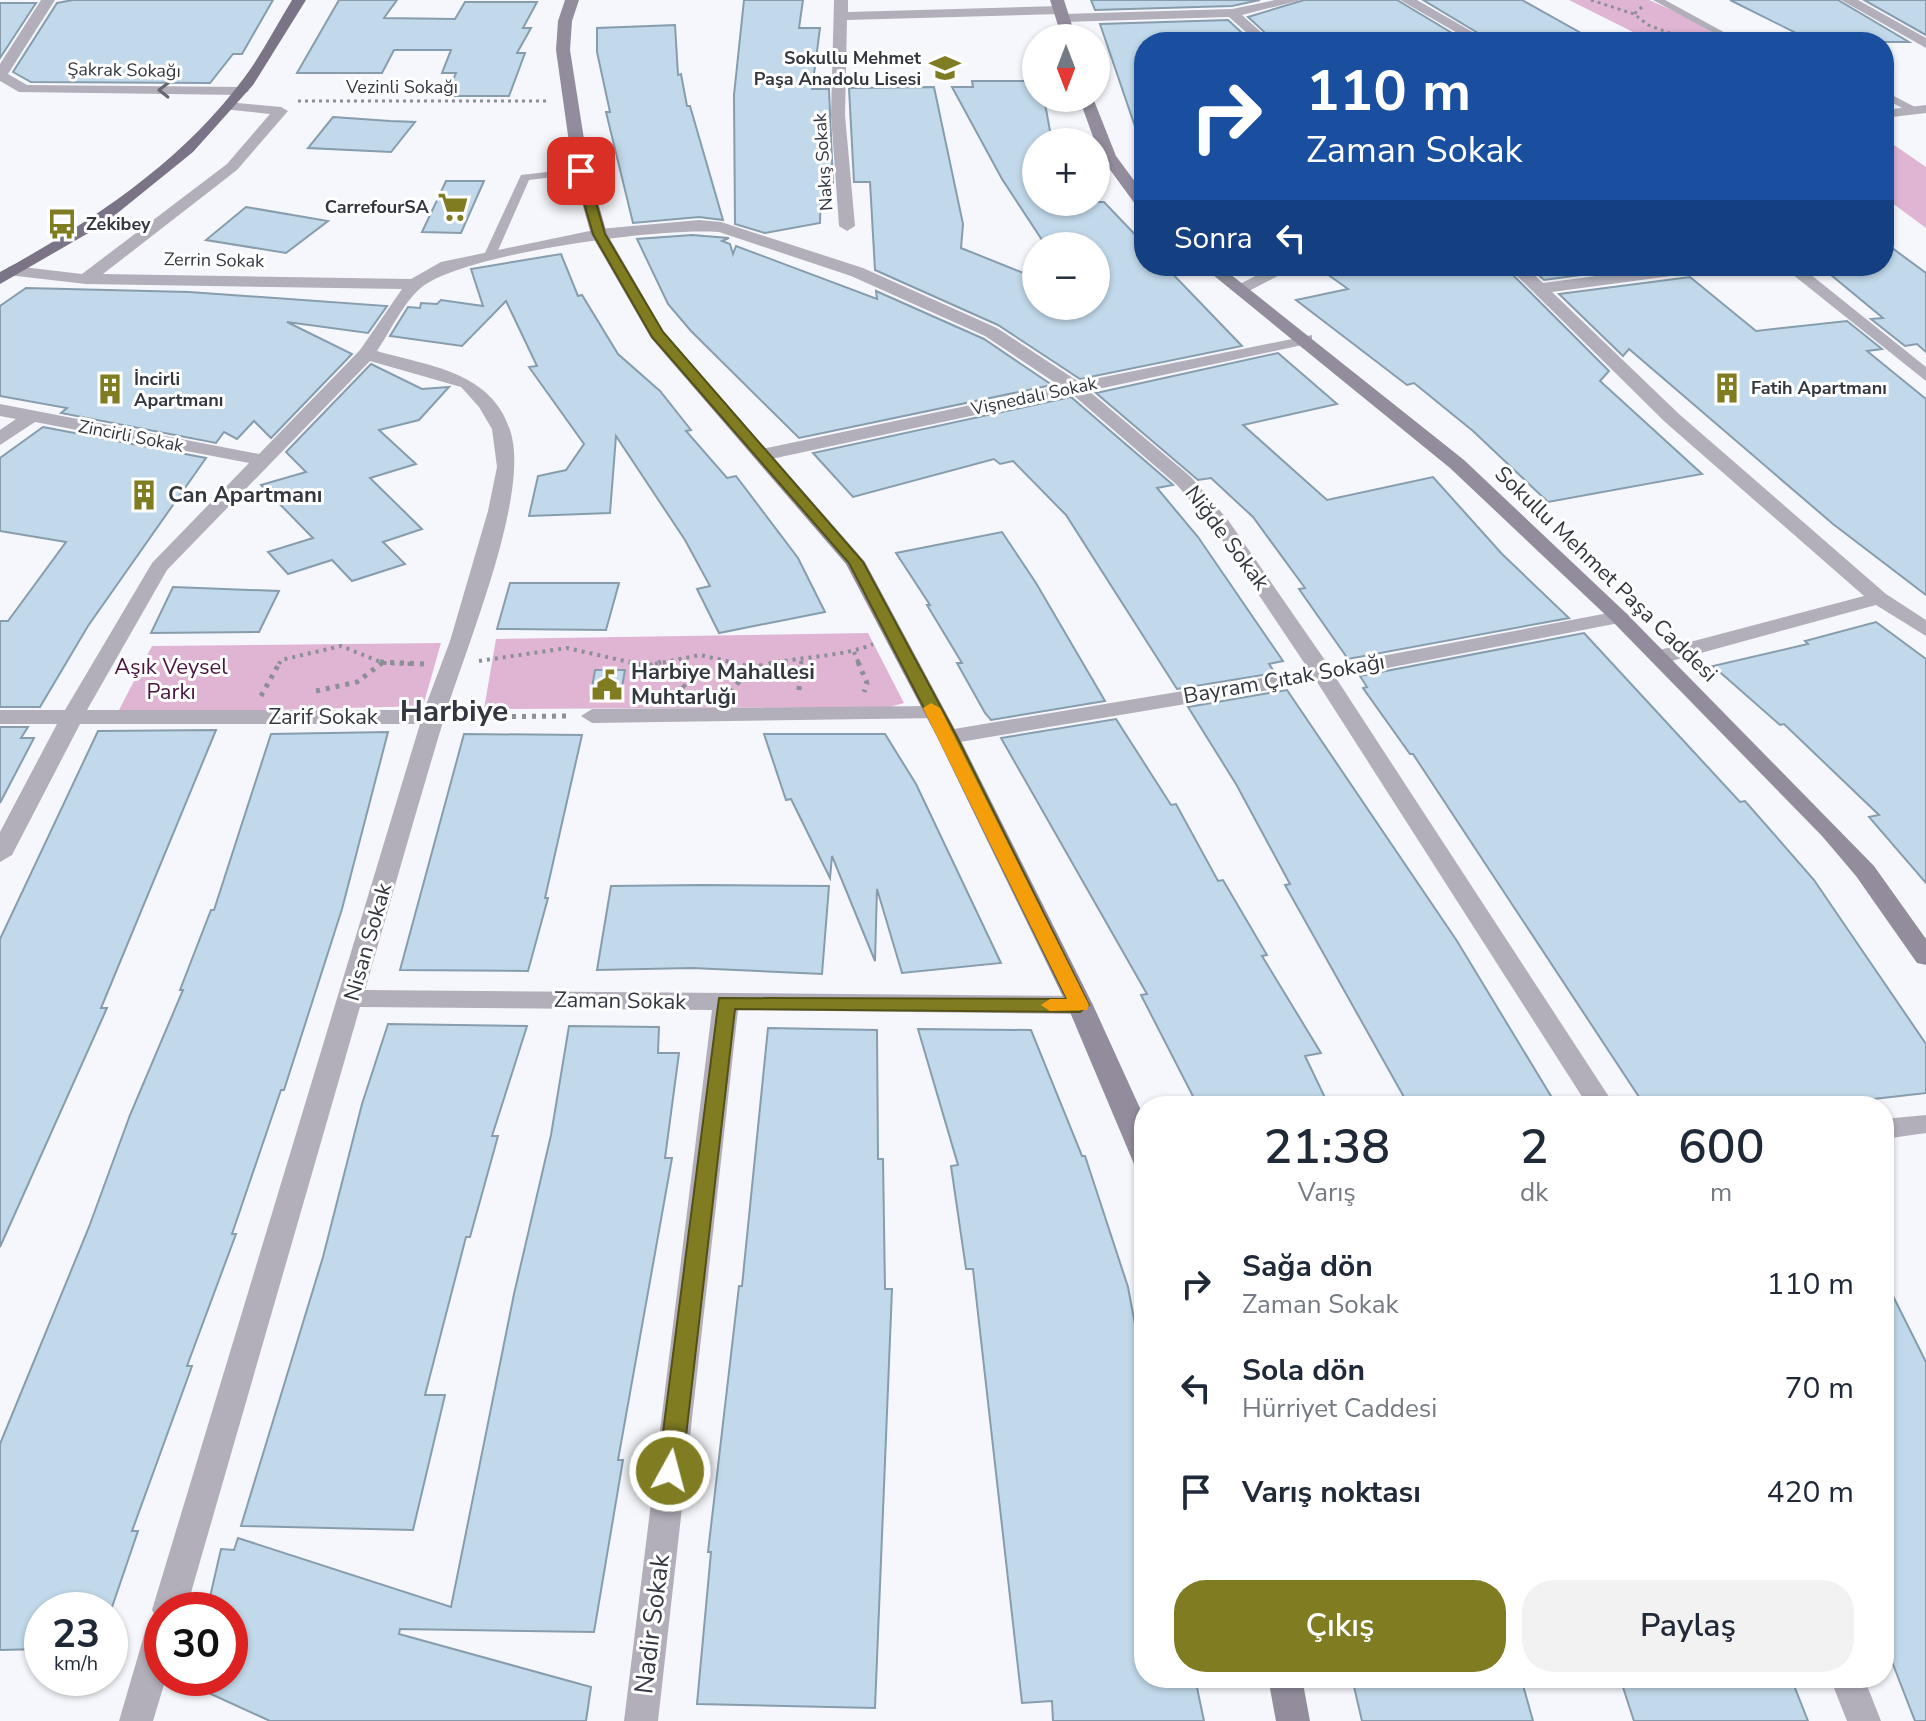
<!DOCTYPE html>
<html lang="tr">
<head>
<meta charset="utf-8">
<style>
  :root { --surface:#fff; --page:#f2f2f3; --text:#1f2937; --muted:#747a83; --accent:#7f7c22 }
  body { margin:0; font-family:"Nunito Sans",sans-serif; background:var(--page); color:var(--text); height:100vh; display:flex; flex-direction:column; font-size:30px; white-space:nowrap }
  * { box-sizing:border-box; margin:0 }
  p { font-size:26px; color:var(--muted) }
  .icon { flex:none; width:44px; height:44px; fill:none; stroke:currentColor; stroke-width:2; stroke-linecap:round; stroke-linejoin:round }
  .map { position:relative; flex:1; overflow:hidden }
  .drawer { position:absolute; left:1134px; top:1096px; width:760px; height:592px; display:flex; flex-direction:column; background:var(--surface); border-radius:32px; box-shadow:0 2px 6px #0004 }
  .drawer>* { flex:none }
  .top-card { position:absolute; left:1134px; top:32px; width:760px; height:244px; border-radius:32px; box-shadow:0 2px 6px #0004; background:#1a4fa0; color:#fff; overflow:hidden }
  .needle { width:52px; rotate:180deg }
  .controls { position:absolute; left:1022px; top:24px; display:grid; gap:16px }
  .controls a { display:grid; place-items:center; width:88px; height:88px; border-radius:50%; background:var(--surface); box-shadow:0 2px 6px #0004; font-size:40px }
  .speed { position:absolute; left:24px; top:1592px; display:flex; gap:16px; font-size:40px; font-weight:700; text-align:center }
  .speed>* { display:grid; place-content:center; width:104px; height:104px; border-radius:50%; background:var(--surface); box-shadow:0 2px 6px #0004; line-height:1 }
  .speed small { font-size:20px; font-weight:400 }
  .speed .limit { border:12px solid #d22; background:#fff; color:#111 }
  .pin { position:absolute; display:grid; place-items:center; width:68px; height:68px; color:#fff; margin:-34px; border-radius:16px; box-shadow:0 4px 12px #0006 }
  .me { position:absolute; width:88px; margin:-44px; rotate:7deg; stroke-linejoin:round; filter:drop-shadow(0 0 6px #0008) }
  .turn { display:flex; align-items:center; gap:28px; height:168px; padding:0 40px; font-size:36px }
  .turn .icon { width:104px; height:104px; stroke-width:2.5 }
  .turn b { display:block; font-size:56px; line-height:68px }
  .then { display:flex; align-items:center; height:76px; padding:0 40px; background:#0003; gap:16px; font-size:30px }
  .eta { display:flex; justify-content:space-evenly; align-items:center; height:136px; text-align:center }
  .eta b { font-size:48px; font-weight:600; line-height:56px }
  .primary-button { display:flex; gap:16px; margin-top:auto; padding:16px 40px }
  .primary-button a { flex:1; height:92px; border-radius:32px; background:var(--accent); color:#fff; font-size:32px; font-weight:600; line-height:92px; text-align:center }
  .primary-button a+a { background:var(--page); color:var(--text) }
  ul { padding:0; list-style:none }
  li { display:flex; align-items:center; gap:24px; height:104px; padding:0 40px }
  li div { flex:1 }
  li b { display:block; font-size:30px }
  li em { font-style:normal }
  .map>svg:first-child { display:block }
  .green { fill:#e0b5d4 }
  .building { fill:#c1d9ea; stroke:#879dad; stroke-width:2 }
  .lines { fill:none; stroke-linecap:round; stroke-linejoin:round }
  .path-far2 { stroke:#8c8f96; stroke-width:3; stroke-dasharray:3 4; stroke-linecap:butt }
  .path-far1 { stroke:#8c8f96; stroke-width:4; stroke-dasharray:3 5; stroke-linecap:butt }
  .path { stroke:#8c8f96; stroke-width:5; stroke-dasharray:4 6; stroke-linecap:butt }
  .lane { fill:#b3afba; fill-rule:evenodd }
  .street { fill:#b3afba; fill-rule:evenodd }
  .secondary { fill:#928c9c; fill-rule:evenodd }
  .primary { fill:#7b7486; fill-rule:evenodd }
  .oneway { stroke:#666771 }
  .route { fill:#7f7c22; stroke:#535116; stroke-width:2 }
  .slow { fill:#f59e0b }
  .labels { text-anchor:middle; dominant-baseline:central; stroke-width:6; stroke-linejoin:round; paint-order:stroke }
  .far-poi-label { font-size:18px; font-weight:bold; fill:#333740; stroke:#fff; text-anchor:start }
  .far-street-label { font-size:18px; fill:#333740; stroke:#fff }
  .poi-label { font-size:22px; font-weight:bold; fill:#333740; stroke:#fff; text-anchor:start }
  .street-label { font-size:22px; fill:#333740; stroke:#fff }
  .park-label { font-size:22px; fill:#49153f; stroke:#fff }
  .near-street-label { font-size:26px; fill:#333740; stroke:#fff }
  .district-label { font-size:30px; font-weight:bold; fill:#333740; stroke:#fff }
</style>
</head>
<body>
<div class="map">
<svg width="1926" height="1721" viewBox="0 0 1926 1721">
  <rect width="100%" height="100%" fill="#f5f7fc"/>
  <!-- green -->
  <g class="green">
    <polygon points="1569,0 1649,0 1685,16 1728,42 1653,42"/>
    <polygon points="1884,138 1926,167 1926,228 1884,197"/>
    <polygon points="868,633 904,703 889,707 484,709 496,639"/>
    <polygon points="441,643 423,706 117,714 152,646"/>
  </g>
  <!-- building -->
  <g class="building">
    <polygon points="73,0 273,0 242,54 233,54 210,83 31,82 13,72 57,3"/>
    <polygon points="339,0 397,0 384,18 455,19 465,2 537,2 523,28 531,28 517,53 525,53 509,96 446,96 456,73 442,73 451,50 394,50 382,73 297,73"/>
    <polygon points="744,0 803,0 799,28 820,28 812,89 829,89 833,183 821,184 820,223 765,233 735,224 734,95"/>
    <polygon points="1091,0 1260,0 1232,6 1095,10"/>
    <polygon points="1304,0 1397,0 1467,42 1275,42 1248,17"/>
    <polygon points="1423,0 1522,0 1597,42 1493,42"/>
    <polygon points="1730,0 1838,0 1909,42 1814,42"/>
    <polygon points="1864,0 1926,0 1926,35"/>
    <polygon points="0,3 36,3 0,58"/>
    <polygon points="1228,20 1252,42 1144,42 1144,140 1140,141 1100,24"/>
    <polygon points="675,25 678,75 681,74 687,106 690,106 723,220 699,217 633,223 606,112 610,112 597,52 597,28"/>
    <polygon points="972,81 1036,81 1036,98 1044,98 1052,142 1036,142 1036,202 1104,202 1144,244 1144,266 1165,266 1242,346 1080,379 998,325 875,270 870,182 854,182 849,88 934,87 963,224 961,248 1036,278 1036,306 1096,306 1096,246 1046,246 1002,179 952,87 973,87"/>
    <polygon points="333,117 390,121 415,122 391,152 308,148"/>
    <polygon points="446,181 484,181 461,233 422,232"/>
    <polygon points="246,207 328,221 286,253 206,240"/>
    <polygon points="692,235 729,238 722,241 730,244 733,254 736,246 877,299 876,291 984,339 1052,385 799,438 691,331 668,304 637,239"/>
    <polygon points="1884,242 1926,273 1926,352 1917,344 1905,346 1871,319 1883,318 1825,270 1884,266"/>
    <polygon points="561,254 578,296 582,295 618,354 660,391 691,430 686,431 727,478 736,476 798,558 825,612 719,633 697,589 710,586 685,540 616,436 610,513 529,516 538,476 566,470 584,444 529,367 537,366 506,301 462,346 390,336 408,307 420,308 421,303 437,304 441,300 483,306 471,269"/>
    <polygon points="1316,266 1504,266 1609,371 1600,381 1702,474 1548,502 1473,431 1414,383 1407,385 1296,300 1348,289"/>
    <polygon points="1529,266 1648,266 1544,280"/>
    <polygon points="1690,277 1756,331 1847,321 1882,349 1867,351 1926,399 1926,595 1833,524 1629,349 1623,356 1559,294"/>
    <polygon points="26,288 189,292 387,306 368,333 287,322 352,354 271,438 254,421 237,439 224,432 216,443 61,413 67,408 0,396 0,306"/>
    <polygon points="1278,353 1337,404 1243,425 1327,500 1433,477 1502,554 1569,618 1348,659 1299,589 1305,588 1253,517 1211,478 1198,480 1096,393"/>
    <polygon points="371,364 422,389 449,387 419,420 379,430 416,464 370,478 422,529 383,542 405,564 352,581 332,560 288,574 268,552 313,538 261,485 306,472 286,452"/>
    <polygon points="1071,397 1173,485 1157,488 1198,537 1283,661 1269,664 1275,673 1177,689 1066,515 1013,461 1000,464 994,459 853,497 813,453"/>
    <polygon points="43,427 206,458 88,626 40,707 0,707 0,621 8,621 66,542 0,531 0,458"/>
    <polygon points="1002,532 1036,583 1105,701 991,720 985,713 957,663 962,663 927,605 930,605 896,553"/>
    <polygon points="510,583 619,583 606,630 497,629"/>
    <polygon points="173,587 279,591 259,632 151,633"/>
    <polygon points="1876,622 1926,659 1926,883 1869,817 1879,815 1784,724 1780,725 1713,666 1808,644 1805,641"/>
    <polygon points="1584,633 1740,802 1745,801 1814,880 1926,1044 1926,1093 1812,1106 1645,1106 1413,754 1410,754 1363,688 1367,687 1360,676"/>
    <polygon points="595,670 625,670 620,699 590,699"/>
    <polygon points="1287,690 1457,941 1557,1106 1409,1106 1285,885 1290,884 1236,784 1188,707"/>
    <polygon points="1116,719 1171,805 1176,804 1218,881 1223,880 1267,955 1262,956 1321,1053 1305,1056 1329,1106 1198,1106 1141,995 1147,994 1001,738"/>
    <polygon points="0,727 28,727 21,738 34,738 0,803"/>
    <polygon points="216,730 101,1008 107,1008 0,1247 0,939 98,731"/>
    <polygon points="388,732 342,909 284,1090 281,1090 232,1234 236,1234 187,1366 192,1366 132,1531 138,1531 111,1610 42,1610 42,1649 0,1650 0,1444 89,1227 130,1115 183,990 180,990 211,910 214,910 271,734"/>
    <polygon points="464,734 582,735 545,898 548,898 528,971 400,970"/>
    <polygon points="764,734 885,734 916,784 1001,963 902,973 877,889 875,961 832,856 830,878 791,799 786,800"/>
    <polygon points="701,885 829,886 822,974 692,968 597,970 611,886"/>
    <polygon points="388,1024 527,1026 492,1136 498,1136 470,1237 466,1237 425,1395 445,1395 413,1530 241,1526 323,1257 362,1104"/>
    <polygon points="569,1026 659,1027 658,1053 679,1053 665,1158 672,1158 618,1460 623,1460 594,1632 400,1629 399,1634 591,1687 586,1721 270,1721 176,1678 230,1678 230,1610 207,1610 221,1549 234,1550 238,1538 451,1607 514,1294 551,1135"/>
    <polygon points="768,1028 877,1030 878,1159 883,1159 885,1289 892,1289 875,1708 697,1704 711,1552 708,1552 739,1286 742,1286"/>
    <polygon points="918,1029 1031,1030 1082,1156 1085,1156 1128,1287 1144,1372 1144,1678 1195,1678 1204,1721 1053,1721 1052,1701 1022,1703 973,1269 966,1269 951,1166 958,1165"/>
    <polygon points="1884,1278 1926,1362 1926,1721 1915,1721 1884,1641"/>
    <polygon points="1352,1678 1521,1678 1533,1721 1362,1721"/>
    <polygon points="1620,1678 1791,1678 1808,1721 1634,1721"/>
  </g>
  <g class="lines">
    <!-- path-far2 -->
    <g class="path-far2">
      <polyline points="1591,0 1634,14"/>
      <polyline points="1642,7 1634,14 1648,25 1686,39"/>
      <polyline points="298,101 548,101"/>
    </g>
    <!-- path-far1 -->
    <g class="path-far1">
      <polyline points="854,652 859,664"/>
      <polyline points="479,661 567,648 638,664"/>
      <polyline points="279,664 281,660 341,646 383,663 412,664"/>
      <polyline points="655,664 700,655 739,664"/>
      <path d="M769 664C803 656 843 657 873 644"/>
      <polyline points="801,664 802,656"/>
    </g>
    <!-- path -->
    <g class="path">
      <polyline points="380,662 425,664"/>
      <polyline points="629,662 666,670 689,691"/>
      <polyline points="733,662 751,668"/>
      <polyline points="858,662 867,683 864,692"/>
      <polyline points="649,666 661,662"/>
      <polyline points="799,690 801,662"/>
      <polyline points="316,691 357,682 382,663"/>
      <polyline points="730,692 751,668 778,662"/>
      <polyline points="261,696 280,662"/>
      <polyline points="462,717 568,716"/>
    </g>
    <!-- lane -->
    <g class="lane">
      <polygon points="1653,0 1665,0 1742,42 1730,42"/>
      <polygon points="1884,91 1917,108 1918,110 1909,112 1884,98"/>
      <polygon points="581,168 585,169 585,173 529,180 496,255 486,257 484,255 521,175"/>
    </g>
    <!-- street -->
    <g class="street">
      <polygon points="41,0 55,0 8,74 27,85 242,87 249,91 242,95 19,92 0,81 0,64"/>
      <polygon points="834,0 848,0 848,12 1060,6 1067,10 1060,14 847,20 845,115 855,226 847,231 839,226 831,115"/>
      <polygon points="1275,0 1301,0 1242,15 1272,42 1257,42 1229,17 1063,22 1056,18 1063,14 1232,9"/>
      <polygon points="1400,0 1417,0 1490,42 1473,42"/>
      <polygon points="1841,0 1858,0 1926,38 1926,48"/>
      <path d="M228 102 281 107 288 111 237 170 103 274 411 279 441 262 599 229 699 220 721 222 863 268 997 328 1079 382 1312 335V343L1089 391 1191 477 1228 520 1329 666 1619 611 1626 613 1630 617 1626 621 1619 623 1336 678 1615 1106H1588L1317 682 948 744 940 742 937 737 948 730 1309 670 1214 528 1177 485 1072 394 762 461 752 455 762 449 1060 386 985 336 851 276 719 232C662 227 465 253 422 287 404 301 390 332 377 351 428 366 491 371 510 430 532 494 463 654 443 722 416 811 391 900 365 990L1080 996 1089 999 1093 1005 1089 1011 1080 1014 738 1010 658 1721H624L712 1010 360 1007 186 1610H162V1678H166L153 1721H119L145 1632 150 1622 157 1619 152 1610 420 724H80L12 855 0 862V832L57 724H0V710H65L152 563 249 463 35 422 0 445V430L16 419 0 416V404L259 454 360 350 402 289 86 284 8 275V267L14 266 82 274 227 164 270 114 223 109 221 106ZM370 361 461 387 479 407 492 429 497 467 488 511 450 641 424 710H87L167 570Z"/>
      <polygon points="1926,105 1926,113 1884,118 1884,110"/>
      <polygon points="1275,266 1297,266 1245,293 1239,294 1230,289"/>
      <polygon points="1507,266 1525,266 1543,283 1671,266 1716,266 1708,271 1552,292 1679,414 1886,594 1926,620 1926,636 1876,605 1668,662 1652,662 1649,657 1652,652 1864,596 1665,422"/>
      <polygon points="1782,266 1800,266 1926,367 1926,381"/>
      <polygon points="934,706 945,713 942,718 592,723 581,716 592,709"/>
      <polygon points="1926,1115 1926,1133 1884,1139 1884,1119"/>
      <polygon points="1830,1678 1864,1678 1881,1721 1847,1721"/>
    </g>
    <!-- secondary -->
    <g class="secondary">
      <polygon points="565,0 579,0 572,21 570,50 589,171 607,234 664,332 865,562 959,737 1093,1005 1144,1117 1144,1167 1134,1164 1067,1005 937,737 846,564 651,338 591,234 573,171 556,50 558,21"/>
      <polygon points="1050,0 1064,0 1076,38 1062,38"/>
      <polygon points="1079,98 1093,98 1116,156 1144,194 1144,210 1138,208 1100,156"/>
      <polygon points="1202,266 1220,266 1464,460 1626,613 1874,866 1926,939 1926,965 1917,963 1856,876 1822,836 1612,621 1450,468"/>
      <polygon points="1268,1678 1302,1678 1310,1721 1276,1721"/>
    </g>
    <!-- primary -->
    <path class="primary" d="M292 0H306L253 85 193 152 104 224 0 284V272C90 223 182 162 244 78 262 54 276 26 292 0Z"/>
  </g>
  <!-- one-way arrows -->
  <defs><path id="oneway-chevron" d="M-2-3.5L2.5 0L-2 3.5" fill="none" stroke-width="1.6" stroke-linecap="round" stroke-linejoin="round" transform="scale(2)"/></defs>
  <use class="oneway" href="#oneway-chevron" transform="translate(164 90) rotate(-179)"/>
  <!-- route -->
  <polygon class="route" points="581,167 587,171 605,234 663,332 863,562 957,737 1089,1005 1080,1012 735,1009 682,1471 679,1478 670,1481 662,1478 658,1471 719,998 1067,999 939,737 849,563 652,337 593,234 575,171"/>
  <!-- slow -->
  <polygon class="slow" points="931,703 940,708 1089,1005 1087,1010 1050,1011 1041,1005 1050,999 1067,999 923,708"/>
  <!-- icons -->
  <defs>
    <g id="school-bare" transform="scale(2.4)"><path d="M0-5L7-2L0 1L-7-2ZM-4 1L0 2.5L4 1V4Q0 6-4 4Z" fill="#7f7c22" stroke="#fff" stroke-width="2.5" paint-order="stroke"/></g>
    <g id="supermarket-bare" transform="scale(2.4)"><path d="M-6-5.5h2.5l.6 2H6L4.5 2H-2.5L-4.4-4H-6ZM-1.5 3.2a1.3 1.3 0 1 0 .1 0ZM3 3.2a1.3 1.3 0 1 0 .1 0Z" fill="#7f7c22" stroke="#fff" stroke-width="2.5" paint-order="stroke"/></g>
    <g id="bus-bare" transform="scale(2.4)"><path d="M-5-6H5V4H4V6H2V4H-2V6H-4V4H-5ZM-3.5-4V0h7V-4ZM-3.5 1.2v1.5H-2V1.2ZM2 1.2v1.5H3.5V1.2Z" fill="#7f7c22" stroke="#fff" stroke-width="2.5" paint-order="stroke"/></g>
    <g id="building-bare" transform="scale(2.4)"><path d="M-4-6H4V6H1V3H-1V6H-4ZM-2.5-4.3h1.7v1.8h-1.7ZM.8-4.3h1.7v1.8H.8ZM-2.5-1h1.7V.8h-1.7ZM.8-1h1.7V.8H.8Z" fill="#7f7c22" stroke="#fff" stroke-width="2.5" paint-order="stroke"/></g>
    <g id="civic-bare" transform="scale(2.4)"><path d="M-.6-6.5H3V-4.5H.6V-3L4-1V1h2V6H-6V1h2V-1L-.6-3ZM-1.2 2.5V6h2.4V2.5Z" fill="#7f7c22" stroke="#fff" stroke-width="2.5" paint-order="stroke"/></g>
  </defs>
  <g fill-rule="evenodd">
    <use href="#school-bare" x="945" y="68"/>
    <use href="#supermarket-bare" x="453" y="207"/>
    <use href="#bus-bare" x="62" y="224"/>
    <use href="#building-bare" x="1727" y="388"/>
    <use href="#building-bare" x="110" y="389"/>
    <use href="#building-bare" x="144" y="495"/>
    <use href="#civic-bare" x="607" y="685"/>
  </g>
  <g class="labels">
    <!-- far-poi labels -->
    <g class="far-poi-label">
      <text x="921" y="58" text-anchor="end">Sokullu Mehmet<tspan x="921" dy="21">Paşa Anadolu Lisesi</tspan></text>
      <text x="429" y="207" text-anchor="end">CarrefourSA</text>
      <text x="86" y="224">Zekibey</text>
      <text x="134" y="379">İncirli<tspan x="134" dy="21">Apartmanı</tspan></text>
      <text x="1751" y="388">Fatih Apartmanı</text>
    </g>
    <!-- far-street labels -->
    <g class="far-street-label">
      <text transform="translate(124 70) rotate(1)">Şakrak Sokağı</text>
      <text x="402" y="87">Vezinli Sokağı</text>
      <text transform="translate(823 162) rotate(-94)">Nakış Sokak</text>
      <text transform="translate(214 260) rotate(1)">Zerrin Sokak</text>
      <text transform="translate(1034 396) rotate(-12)">Vişnedalı Sokak</text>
      <text transform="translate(131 436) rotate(11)">Zincirli Sokak</text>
    </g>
    <!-- poi labels -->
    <g class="poi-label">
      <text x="168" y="495">Can Apartmanı</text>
      <text x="631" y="672">Harbiye Mahallesi<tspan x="631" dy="25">Muhtarlığı</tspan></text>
    </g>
    <!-- street labels -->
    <g class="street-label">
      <text transform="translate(1227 538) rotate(53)">Niğde Sokak</text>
      <text transform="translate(1606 574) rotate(44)">Sokullu Mehmet Paşa Caddesi</text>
      <text transform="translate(1284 679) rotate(-10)">Bayram Çıtak Sokağı</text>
      <text x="323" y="717">Zarif Sokak</text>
      <text transform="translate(368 942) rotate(-74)">Nisan Sokak</text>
      <text transform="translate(620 1001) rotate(1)">Zaman Sokak</text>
    </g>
    <!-- park labels -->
    <g class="park-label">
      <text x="171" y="667">Aşık Veysel<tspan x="171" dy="25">Parkı</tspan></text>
    </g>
    <!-- near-street labels -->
    <g class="near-street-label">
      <text transform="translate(652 1624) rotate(-83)">Nadir Sokak</text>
    </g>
    <!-- district labels -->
    <g class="district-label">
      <text x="454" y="711">Harbiye</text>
    </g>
  </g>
</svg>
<div class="controls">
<a><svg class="needle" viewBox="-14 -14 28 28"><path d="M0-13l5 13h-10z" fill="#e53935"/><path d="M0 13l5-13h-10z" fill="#747a83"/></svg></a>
<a>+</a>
<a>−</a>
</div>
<div class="speed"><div>23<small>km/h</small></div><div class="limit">30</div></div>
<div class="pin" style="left:581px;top:171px;background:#d93025"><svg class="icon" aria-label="arrive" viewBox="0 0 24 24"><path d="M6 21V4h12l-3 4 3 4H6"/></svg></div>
<svg class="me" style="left:670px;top:1471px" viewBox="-20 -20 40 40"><circle r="17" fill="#7f7c22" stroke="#fff" stroke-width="3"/><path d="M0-11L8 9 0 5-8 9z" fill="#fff"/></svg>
<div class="top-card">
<div class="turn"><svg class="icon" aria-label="right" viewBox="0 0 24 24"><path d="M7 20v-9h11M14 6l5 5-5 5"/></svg><div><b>110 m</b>Zaman Sokak</div></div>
<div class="then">Sonra<svg class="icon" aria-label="left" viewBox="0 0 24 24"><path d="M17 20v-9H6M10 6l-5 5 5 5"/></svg></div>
</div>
<section class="drawer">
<div class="eta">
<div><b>21:38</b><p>Varış</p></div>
<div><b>2</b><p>dk</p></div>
<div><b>600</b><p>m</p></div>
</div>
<ul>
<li><svg class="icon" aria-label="right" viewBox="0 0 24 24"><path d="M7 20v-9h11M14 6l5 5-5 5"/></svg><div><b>Sağa dön</b><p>Zaman Sokak</p></div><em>110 m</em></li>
<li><svg class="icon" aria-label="left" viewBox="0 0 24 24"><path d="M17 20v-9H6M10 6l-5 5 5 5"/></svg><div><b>Sola dön</b><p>Hürriyet Caddesi</p></div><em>70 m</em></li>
<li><svg class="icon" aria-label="arrive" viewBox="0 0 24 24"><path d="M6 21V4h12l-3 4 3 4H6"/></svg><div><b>Varış noktası</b></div><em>420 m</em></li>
</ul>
<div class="primary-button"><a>Çıkış</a><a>Paylaş</a></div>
</section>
</div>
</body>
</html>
